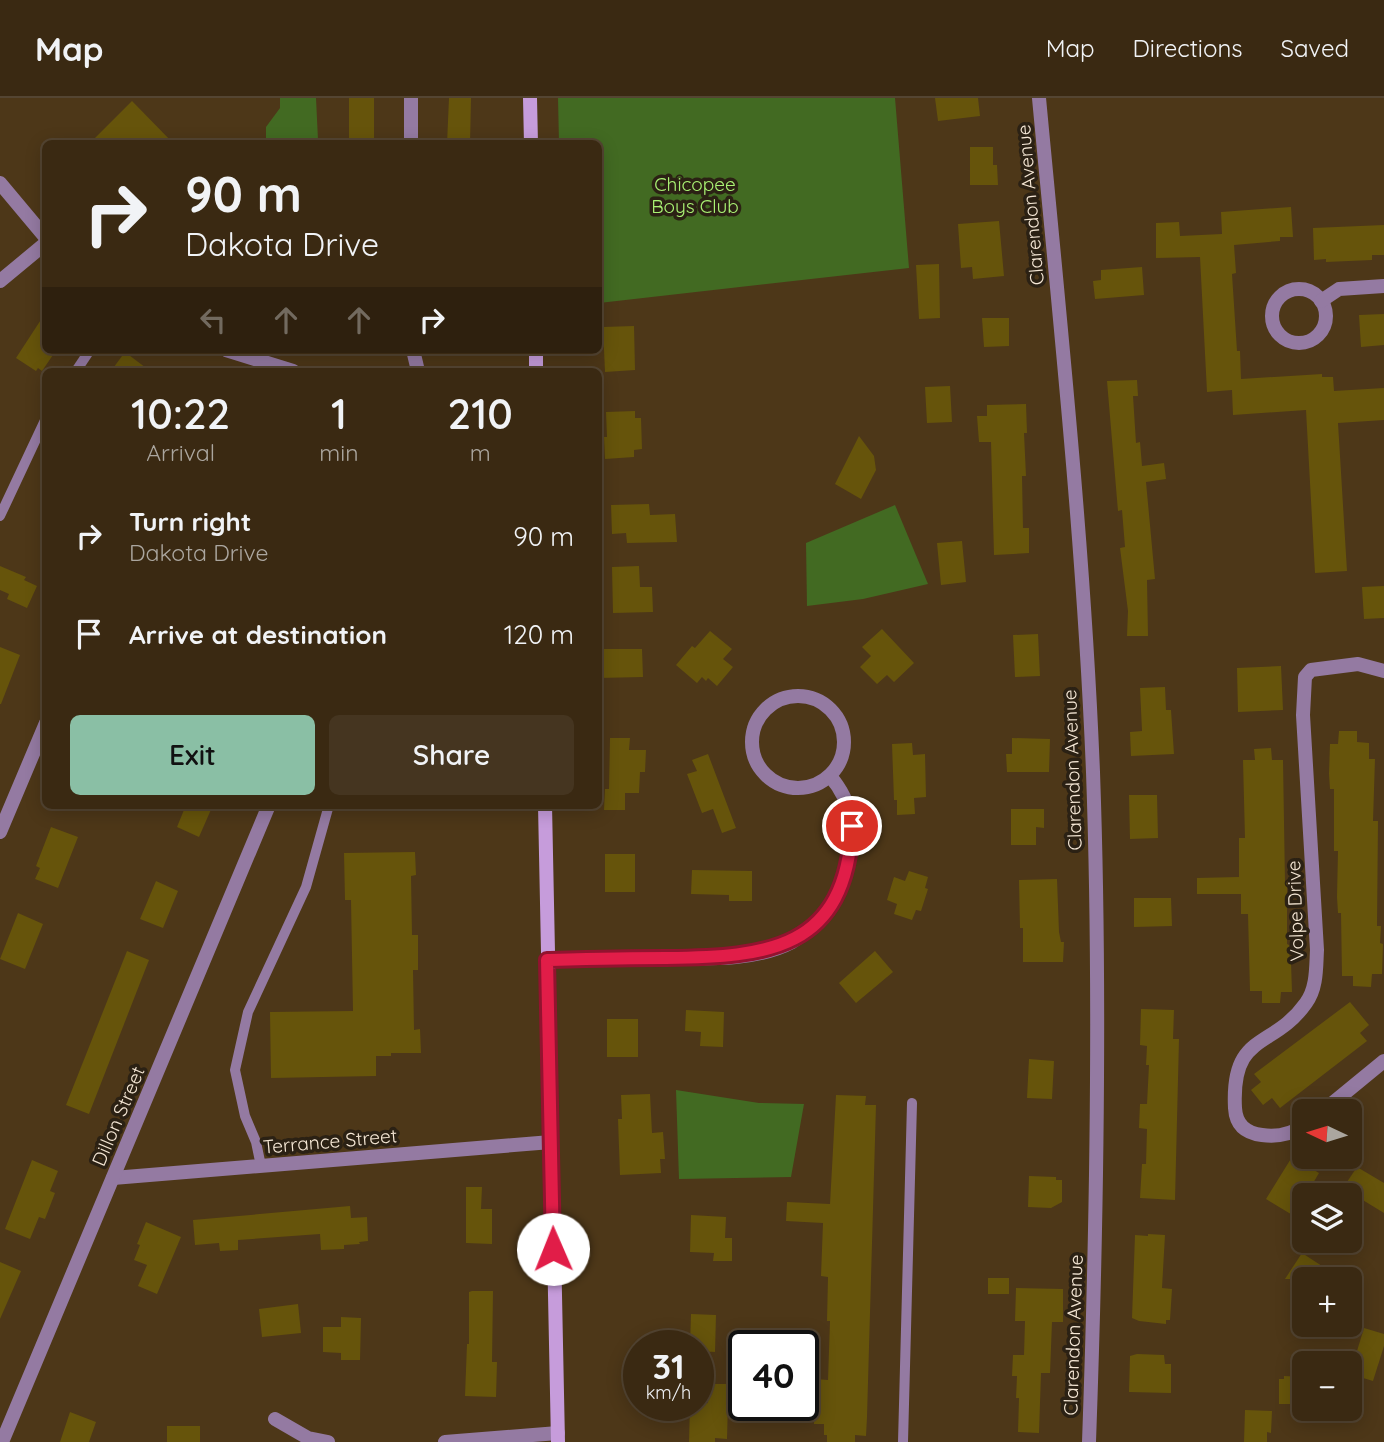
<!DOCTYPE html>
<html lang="en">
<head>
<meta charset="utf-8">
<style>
  :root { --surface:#3a2912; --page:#453520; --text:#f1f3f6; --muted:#aba69f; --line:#544532; --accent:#8abfa5 }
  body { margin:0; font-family:Quicksand,sans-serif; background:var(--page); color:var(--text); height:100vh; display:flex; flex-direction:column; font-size:26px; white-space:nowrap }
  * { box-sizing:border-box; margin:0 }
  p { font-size:23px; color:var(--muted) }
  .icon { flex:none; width:38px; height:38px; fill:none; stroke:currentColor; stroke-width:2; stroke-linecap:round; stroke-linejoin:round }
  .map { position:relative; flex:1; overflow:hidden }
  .side { position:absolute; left:42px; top:270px; width:560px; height:441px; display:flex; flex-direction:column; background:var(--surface); border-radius:10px; box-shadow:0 4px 18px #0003,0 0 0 2px var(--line) }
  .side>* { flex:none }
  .banner { position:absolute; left:42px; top:42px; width:560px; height:214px; border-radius:10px; box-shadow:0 4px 18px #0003,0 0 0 2px var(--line); background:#3a2912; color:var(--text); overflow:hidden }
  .needle { width:46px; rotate:274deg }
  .tools { position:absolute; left:1292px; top:1001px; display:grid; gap:14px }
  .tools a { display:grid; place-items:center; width:70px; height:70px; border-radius:10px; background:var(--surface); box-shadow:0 4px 18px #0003,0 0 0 2px var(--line); font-size:35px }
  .speed { position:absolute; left:623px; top:1232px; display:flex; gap:14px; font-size:35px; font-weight:700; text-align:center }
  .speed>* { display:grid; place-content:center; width:91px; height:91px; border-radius:50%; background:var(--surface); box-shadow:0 4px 18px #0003,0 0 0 2px var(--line); line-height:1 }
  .speed small { font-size:18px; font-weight:400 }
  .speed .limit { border:4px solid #111; border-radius:10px; background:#fff; color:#111 }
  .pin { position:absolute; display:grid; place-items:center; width:60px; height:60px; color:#fff; margin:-30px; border:4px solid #fff; border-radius:50%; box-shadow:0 2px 7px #0007 }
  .me { position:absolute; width:77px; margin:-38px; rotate:359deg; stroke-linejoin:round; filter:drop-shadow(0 0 5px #0008) }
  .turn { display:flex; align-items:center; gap:24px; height:147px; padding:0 28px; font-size:32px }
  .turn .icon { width:91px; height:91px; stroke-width:2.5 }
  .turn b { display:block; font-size:49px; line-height:60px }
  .lanes { display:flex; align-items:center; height:66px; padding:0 28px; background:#0003; justify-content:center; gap:35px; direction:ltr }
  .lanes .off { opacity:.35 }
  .eta { display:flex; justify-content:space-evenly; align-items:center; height:119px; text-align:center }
  .eta b { font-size:42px; font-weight:600; line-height:49px }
  .primary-button { display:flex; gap:14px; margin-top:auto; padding:14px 28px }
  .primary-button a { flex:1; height:80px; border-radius:10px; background:var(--accent); color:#111; font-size:28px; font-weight:600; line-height:80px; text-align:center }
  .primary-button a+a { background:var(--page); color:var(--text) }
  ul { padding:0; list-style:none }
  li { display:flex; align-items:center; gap:21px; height:98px; padding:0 28px }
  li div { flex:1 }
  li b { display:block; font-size:26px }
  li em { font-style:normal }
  header { display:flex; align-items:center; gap:42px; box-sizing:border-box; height:98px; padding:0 35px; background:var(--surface); border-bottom:2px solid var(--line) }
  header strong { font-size:33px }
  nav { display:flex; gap:38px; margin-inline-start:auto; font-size:24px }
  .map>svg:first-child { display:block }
  .green { fill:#426a22 }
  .building { fill:#66540b }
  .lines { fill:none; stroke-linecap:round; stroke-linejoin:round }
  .lane { stroke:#947aa2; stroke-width:10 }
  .street { stroke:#947aa2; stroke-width:14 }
  .secondary { stroke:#c69cdb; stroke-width:14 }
  .route-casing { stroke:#92132f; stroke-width:18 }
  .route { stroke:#e11d48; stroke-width:12 }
  .labels { text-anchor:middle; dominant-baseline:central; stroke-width:7; stroke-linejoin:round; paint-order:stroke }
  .park-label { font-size:19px; fill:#aaf374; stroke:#2b2114 }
  .street-label { font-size:19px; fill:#f6e8d6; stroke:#2b2114 }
</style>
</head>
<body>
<header>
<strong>Map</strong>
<nav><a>Map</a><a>Directions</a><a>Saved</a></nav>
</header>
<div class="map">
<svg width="1384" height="1344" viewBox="0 0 1384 1344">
  <rect width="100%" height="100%" fill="#4d3718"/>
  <!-- green -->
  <g class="green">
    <polygon points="280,0 316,0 318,42 314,45 266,45 266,29 280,10"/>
    <polygon points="558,0 895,0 909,170 599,205 598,46 559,45"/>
    <polygon points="895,407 928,486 863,501 807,508 806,445"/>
    <polygon points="676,992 759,1005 804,1006 791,1079 679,1081"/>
  </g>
  <!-- building -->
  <g class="building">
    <rect x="349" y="0" width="25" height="46"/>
    <polygon points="449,0 471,0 470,46 447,46"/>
    <polygon points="935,0 978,0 980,18 938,23"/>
    <polygon points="132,3 174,46 89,46"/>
    <polygon points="970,49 993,49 993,67 997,67 998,87 970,87"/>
    <polygon points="1291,109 1293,139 1280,139 1280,143 1234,147 1236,175 1232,176 1237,253 1240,253 1241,281 1322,276 1322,279 1333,279 1334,293 1384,290 1384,322 1338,325 1347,473 1315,475 1306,312 1233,317 1232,292 1207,294 1200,159 1156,160 1156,125 1179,124 1180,138 1222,136 1221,114"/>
    <polygon points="999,123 1004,178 973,181 972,169 961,170 958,126"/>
    <polygon points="1384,127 1384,157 1372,157 1372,162 1326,164 1326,161 1314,162 1313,130"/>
    <polygon points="939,166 940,220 919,221 916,167"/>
    <polygon points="1142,169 1144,197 1095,201 1093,183 1101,182 1101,172"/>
    <polygon points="46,214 46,252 55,254 42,273 38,270 36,273 16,260"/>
    <polygon points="1384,216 1384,247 1361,249 1359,217"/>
    <polygon points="982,220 1009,220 1009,248 984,249"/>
    <polygon points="634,228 635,272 605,274 603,229"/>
    <polygon points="125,254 150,273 111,273"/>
    <polygon points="1137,282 1138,298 1133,298 1136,345 1140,344 1142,368 1164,365 1166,381 1146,384 1155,481 1147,482 1148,538 1127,538 1128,513 1120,450 1125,449 1122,412 1118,413 1107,283"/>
    <polygon points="950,288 952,324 927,325 925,289"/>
    <polygon points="1026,306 1027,335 1024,335 1026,378 1022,378 1023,430 1029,430 1029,455 994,457 991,344 979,344 977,318 987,318 987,307"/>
    <polygon points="635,313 635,320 641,320 642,351 634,352 634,359 605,361 604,339 607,339 606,314"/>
    <polygon points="859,338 874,358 876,372 861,401 835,386"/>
    <polygon points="649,406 650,417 675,416 677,444 627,445 626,435 612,436 611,407"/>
    <polygon points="962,443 966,484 941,487 937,445"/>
    <polygon points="0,468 26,479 24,482 37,488 27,510 7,501 9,496 0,492"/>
    <polygon points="639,468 640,489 652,489 653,514 613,515 612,469"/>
    <polygon points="1384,488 1384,520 1364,521 1362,489"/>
    <polygon points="882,531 914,565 894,584 887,577 877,586 860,569 871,558 862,549"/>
    <polygon points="710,533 732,551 723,561 733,569 717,588 708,580 706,583 702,579 697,585 676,567 692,548 695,550"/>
    <polygon points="1038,536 1040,578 1015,579 1013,537"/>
    <polygon points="0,549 20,557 1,606 0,606"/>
    <polygon points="598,551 642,551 643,579 598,580"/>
    <polygon points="1281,568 1283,612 1238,614 1237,570"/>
    <polygon points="1165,589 1166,612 1171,612 1174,656 1131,658 1130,634 1142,633 1140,590"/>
    <polygon points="1339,633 1357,633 1357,644 1369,645 1369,661 1375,661 1373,723 1378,723 1377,828 1381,828 1380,845 1383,846 1382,876 1372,876 1371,889 1353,888 1353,878 1342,878 1341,815 1338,815 1337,799 1338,753 1334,753 1334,691 1330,691 1329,676 1330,646 1338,646"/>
    <polygon points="610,640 630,640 629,652 646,652 645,674 640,674 639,695 625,695 625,712 604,712 605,691 609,691"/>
    <polygon points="1012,640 1050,641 1049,674 1007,674 1006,656 1012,656"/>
    <polygon points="912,645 913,657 925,656 926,699 914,700 915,716 897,717 897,702 894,702 892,646"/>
    <polygon points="1271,650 1272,662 1283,662 1285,785 1287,785 1287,846 1289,847 1290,864 1291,864 1292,894 1281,894 1280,905 1262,905 1262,893 1250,893 1248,816 1241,816 1241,796 1197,796 1197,780 1239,779 1239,740 1245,740 1243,662 1255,662 1254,651"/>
    <polygon points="708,656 736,730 722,735 713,711 702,715 687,676 697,673 692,662"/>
    <polygon points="1129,697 1157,697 1158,740 1130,741"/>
    <polygon points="186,707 213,707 199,739 177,729"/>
    <polygon points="1011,711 1044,711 1044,730 1036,729 1036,747 1011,747"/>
    <polygon points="51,729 78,739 58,790 35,781 40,770 36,768"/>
    <polygon points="415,754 416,777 411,778 412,837 418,837 418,872 413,872 414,932 420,931 421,955 391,955 391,958 376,958 376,978 271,980 270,914 353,913 351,802 345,802 344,755"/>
    <rect x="605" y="756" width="30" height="38"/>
    <polygon points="692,772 752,773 752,803 729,803 729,797 691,796"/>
    <polygon points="909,773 928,779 925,790 928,791 921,813 916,812 912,822 894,816 897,806 887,802 894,779 905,783"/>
    <polygon points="1057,781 1059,834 1061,844 1064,844 1063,864 1023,864 1023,830 1020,830 1019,782"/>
    <polygon points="156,783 178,793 163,830 140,821"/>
    <polygon points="1134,800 1171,800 1172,828 1134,829"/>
    <polygon points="18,815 43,826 25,871 0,861"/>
    <polygon points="127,853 149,862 89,1016 66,1007"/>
    <polygon points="875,853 893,874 856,905 839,885"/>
    <polygon points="1350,904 1369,927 1360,935 1367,943 1280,1010 1272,1000 1263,1007 1251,992 1261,984 1254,976"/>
    <polygon points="1141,911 1174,912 1173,941 1179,941 1175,1102 1140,1100 1142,1066 1146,1066 1147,1031 1139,1030 1140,1006 1147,1006 1149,967 1146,967 1147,948 1140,947"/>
    <polygon points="686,912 724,914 723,949 700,948 701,934 685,933"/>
    <rect x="607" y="921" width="31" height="38"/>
    <polygon points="1029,961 1054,963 1052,1001 1027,1000"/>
    <polygon points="650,996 652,1035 663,1034 665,1061 660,1061 661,1075 620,1077 618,1021 622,1021 621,997"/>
    <polygon points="836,997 866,998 865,1007 876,1007 867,1319 866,1338 855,1337 855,1344 827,1344 827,1337 824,1337 824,1326 814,1326 815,1281 828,1282 830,1223 827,1223 828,1179 821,1178 823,1125 786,1123 787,1104 830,1106"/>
    <polygon points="1292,1059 1319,1075 1306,1097 1304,1097 1294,1118 1266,1101"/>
    <polygon points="32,1062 58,1073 50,1093 55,1095 45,1121 39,1119 30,1141 5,1131"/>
    <polygon points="1357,1069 1384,1085 1384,1115 1343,1090"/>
    <polygon points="1029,1078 1056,1079 1056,1082 1062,1082 1062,1104 1051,1110 1028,1109"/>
    <polygon points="466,1089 482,1089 481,1111 492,1111 492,1146 466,1145"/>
    <polygon points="350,1108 351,1120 367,1119 368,1143 359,1144 360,1146 344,1147 344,1151 321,1152 320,1136 238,1142 238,1152 220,1153 219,1145 195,1147 193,1122"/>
    <polygon points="691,1117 726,1119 725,1140 732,1140 732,1163 713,1163 714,1155 690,1154"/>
    <polygon points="146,1124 181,1139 157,1196 138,1188 147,1167 134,1162 140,1147 137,1146"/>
    <polygon points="1148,1136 1165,1137 1162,1190 1172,1191 1170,1222 1166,1222 1166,1226 1139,1223 1132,1220 1135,1137 1148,1138"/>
    <polygon points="1302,1155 1342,1181 1285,1181"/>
    <polygon points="0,1164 21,1173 0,1221"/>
    <rect x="988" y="1180" width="21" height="16"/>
    <polygon points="1016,1190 1063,1191 1063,1224 1052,1224 1050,1275 1041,1275 1039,1335 1018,1334 1019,1300 1016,1300 1017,1278 1012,1278 1013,1257 1024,1257 1025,1223 1015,1223"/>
    <polygon points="472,1193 493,1193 492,1264 497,1264 496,1299 465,1298 467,1246 469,1246 469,1194"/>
    <polygon points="298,1206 301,1235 262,1239 259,1211"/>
    <polygon points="691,1216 716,1217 715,1254 698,1253 698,1248 690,1248"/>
    <polygon points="341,1219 361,1220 360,1262 341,1262 341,1255 323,1254 323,1229 341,1229"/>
    <polygon points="1364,1230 1384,1236 1384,1248 1373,1283 1350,1276"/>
    <polygon points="1137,1256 1164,1257 1165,1266 1171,1266 1171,1295 1129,1294 1130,1258"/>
    <polygon points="1284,1278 1304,1279 1304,1306 1279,1306 1279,1281 1284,1281"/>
    <polygon points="708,1286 736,1286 735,1305 728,1305 727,1341 715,1340 715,1344 689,1344 690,1307 708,1305"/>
    <polygon points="1245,1312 1272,1313 1271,1335 1267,1334 1267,1344 1244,1344"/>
    <polygon points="70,1314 96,1324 89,1344 60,1344"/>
    <rect x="167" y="1328" width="33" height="16"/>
  </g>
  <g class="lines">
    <!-- lane -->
    <g class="lane">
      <polyline points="76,273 90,252"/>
      <polyline points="0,418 46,320"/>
      <polyline points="261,1068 256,1044 245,1018 235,972 248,914 306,789 329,707"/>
      <polyline points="903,1344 912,1005"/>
    </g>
    <!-- street -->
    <g class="street">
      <polyline points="411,0 411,46"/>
      <path d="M1039 0C1060 224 1084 449 1093 674 1101 897 1097 1121 1089 1344"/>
      <polyline points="0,85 46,140"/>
      <polyline points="0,183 46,145"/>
      <circle cx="1299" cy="218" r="27"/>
      <polyline points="1321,203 1339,191 1384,188"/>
      <polyline points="226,252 293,273"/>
      <polyline points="413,252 418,273"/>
      <circle cx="798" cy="644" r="46"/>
      <polyline points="0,734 46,625"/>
      <path d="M547 862C583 861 619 860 654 860 698 860 752 865 792 844 820 828 839 798 847 768 855 733 854 706 830 678"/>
      <polyline points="1323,1013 1384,963"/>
      <path d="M1304 1027C1292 1036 1277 1039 1262 1037 1246 1035 1236 1027 1235 1010 1231 933 1273 952 1306 905 1317 890 1316 870 1317 852L1303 617 1305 579 1311 572 1358 566 1384 573"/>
      <polyline points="113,1080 551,1044"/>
      <polyline points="275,1321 308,1340 328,1344"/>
      <polyline points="2,1344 269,707"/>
      <polyline points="445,1344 558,1335"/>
    </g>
    <!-- secondary -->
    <g class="secondary">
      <polyline points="530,0 531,46"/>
      <polyline points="536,252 536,273"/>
      <polyline points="545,707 558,1344"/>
    </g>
  </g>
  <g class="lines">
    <!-- route casing -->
    <g class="route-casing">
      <path id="route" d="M553 1151 547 862C587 861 626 860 666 860 768 859 846 852 852 728"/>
    </g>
    <!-- route -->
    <use href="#route" class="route"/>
  </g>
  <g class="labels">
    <!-- park labels -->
    <g class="park-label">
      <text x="695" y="86">Chicopee<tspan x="695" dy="22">Boys Club</tspan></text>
    </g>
    <!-- street labels -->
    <g class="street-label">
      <text transform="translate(1030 107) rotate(-95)">Clarendon Avenue</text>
      <text transform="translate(1072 672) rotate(-92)">Clarendon Avenue</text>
      <text transform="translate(1295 813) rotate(-92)">Volpe Drive</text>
      <text transform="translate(118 1018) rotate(-67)">Dillon Street</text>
      <text transform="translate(330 1043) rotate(-5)">Terrance Street</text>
      <text transform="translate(1073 1237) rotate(-88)">Clarendon Avenue</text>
    </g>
  </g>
</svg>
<div class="tools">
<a><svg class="needle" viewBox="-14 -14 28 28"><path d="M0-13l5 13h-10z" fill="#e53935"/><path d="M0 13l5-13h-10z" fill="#aba69f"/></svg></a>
<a><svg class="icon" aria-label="layers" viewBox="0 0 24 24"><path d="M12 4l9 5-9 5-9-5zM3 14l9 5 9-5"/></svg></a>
<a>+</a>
<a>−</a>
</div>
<div class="speed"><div>31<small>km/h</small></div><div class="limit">40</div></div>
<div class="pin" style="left:852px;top:728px;background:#d93025"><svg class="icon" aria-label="arrive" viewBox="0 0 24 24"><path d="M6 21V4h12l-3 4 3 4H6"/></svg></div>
<svg class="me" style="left:553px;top:1151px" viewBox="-20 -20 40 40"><circle r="19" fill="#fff"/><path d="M0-13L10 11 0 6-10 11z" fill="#e11d48"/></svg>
<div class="banner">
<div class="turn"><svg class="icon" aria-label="right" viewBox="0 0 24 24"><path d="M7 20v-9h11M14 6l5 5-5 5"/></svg><div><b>90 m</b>Dakota Drive</div></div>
<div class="lanes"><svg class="icon off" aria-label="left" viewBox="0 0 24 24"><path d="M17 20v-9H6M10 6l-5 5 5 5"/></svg><svg class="icon off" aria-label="ahead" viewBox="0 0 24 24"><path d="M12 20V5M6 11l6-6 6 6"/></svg><svg class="icon off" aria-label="ahead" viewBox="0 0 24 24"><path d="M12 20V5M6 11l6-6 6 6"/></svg><svg class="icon" aria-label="right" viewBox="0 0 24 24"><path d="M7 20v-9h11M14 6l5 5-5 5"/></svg></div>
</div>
<section class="side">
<div class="eta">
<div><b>10:22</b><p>Arrival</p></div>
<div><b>1</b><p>min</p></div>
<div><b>210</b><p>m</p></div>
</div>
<ul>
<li><svg class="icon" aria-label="right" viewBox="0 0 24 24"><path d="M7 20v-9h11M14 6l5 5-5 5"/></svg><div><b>Turn right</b><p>Dakota Drive</p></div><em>90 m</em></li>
<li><svg class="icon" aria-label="arrive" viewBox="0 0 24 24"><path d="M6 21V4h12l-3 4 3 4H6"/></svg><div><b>Arrive at destination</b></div><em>120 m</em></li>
</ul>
<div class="primary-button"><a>Exit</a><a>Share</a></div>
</section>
</div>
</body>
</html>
